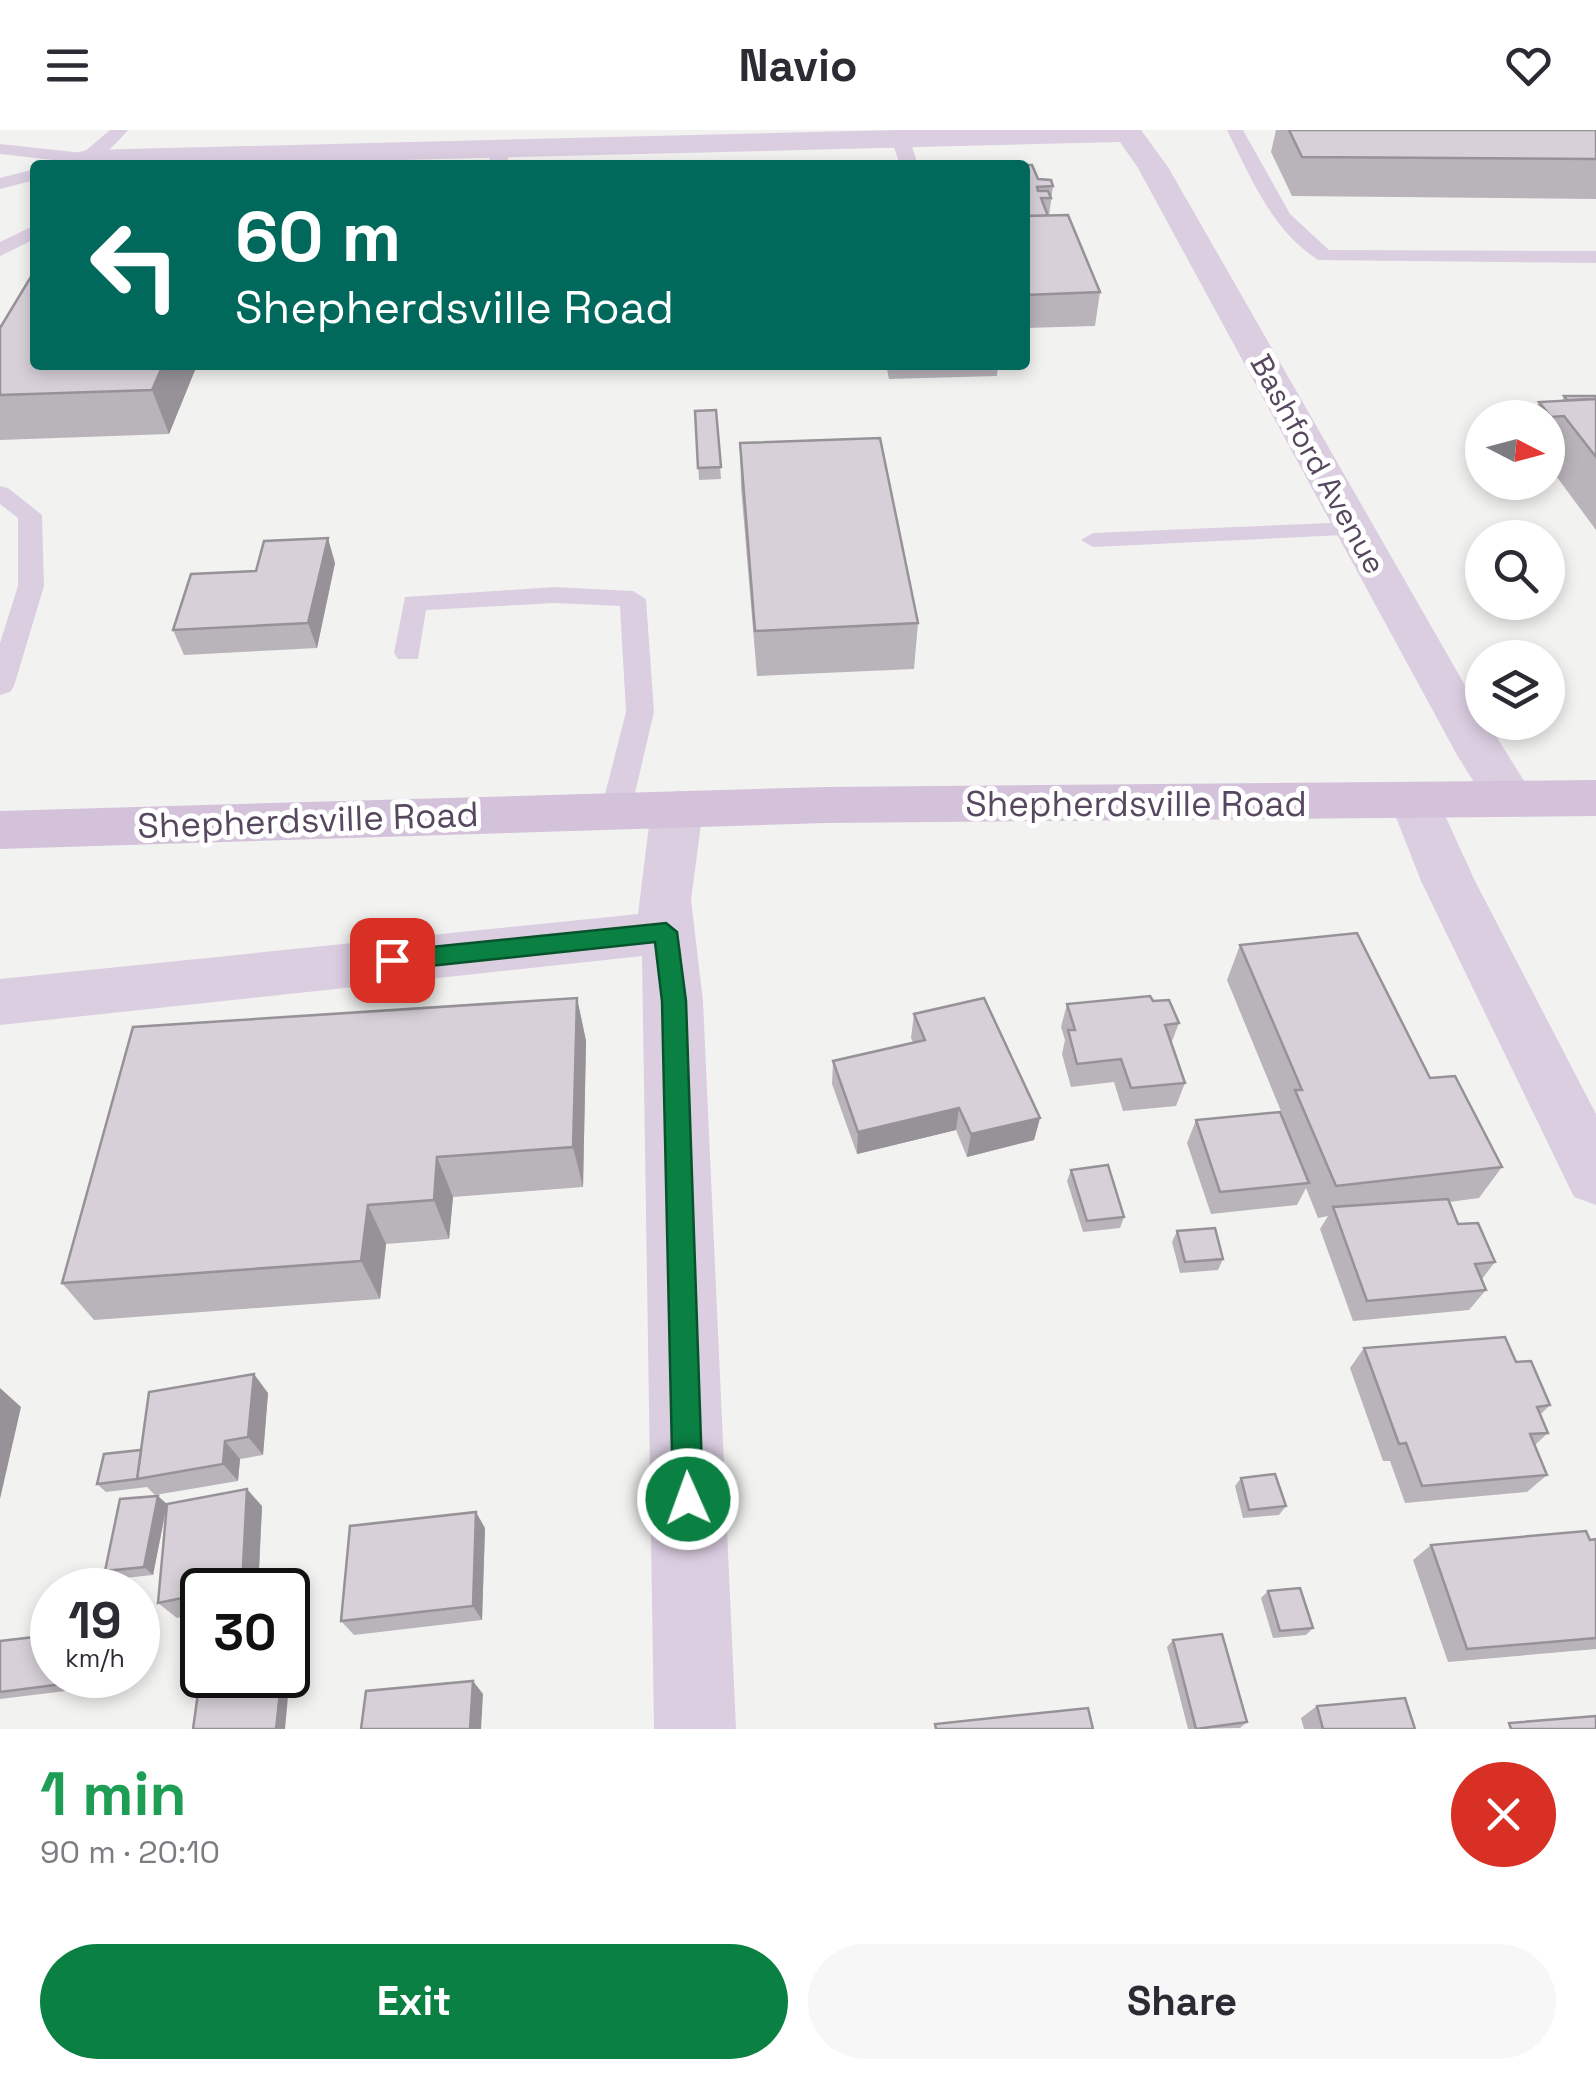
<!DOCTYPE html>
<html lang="en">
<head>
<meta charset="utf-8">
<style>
  :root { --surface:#fff; --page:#f7f7f7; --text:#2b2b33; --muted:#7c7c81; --accent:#0b8043 }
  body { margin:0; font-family:"Space Grotesk",sans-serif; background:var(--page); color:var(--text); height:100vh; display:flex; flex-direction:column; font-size:38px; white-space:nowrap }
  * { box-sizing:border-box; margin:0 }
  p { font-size:32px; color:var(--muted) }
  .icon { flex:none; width:55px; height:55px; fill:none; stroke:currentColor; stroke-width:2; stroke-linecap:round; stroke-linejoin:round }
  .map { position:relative; height:1599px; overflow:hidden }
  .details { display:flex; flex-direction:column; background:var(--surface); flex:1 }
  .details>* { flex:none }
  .hud { position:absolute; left:30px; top:30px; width:1000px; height:210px; border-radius:10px; box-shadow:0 5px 15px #0003; background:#00695c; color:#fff; overflow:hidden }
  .needle { width:65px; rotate:96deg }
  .fabs { position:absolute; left:1465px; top:270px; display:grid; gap:20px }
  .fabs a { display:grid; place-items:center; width:100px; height:100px; border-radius:50%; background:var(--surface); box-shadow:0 5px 15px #0003; font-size:50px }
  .speed { position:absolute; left:30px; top:1438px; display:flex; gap:20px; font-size:50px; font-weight:700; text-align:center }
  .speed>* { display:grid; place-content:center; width:130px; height:130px; border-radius:50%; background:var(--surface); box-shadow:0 5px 15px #0003; line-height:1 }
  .speed small { font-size:25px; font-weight:400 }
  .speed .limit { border:5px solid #111; border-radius:15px; background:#fff; color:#111 }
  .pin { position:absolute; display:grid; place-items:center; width:85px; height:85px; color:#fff; margin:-42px; border-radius:20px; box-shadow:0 5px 15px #0006 }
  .me { position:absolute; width:110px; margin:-55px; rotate:358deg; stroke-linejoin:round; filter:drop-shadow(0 0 8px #0008) }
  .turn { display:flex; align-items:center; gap:35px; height:210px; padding:0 40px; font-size:45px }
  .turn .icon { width:130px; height:130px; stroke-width:2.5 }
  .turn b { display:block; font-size:70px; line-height:85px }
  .round { display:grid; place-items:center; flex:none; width:105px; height:105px; border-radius:52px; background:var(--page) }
  .overview { display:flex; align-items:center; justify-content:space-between; height:170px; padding:0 40px }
  h1 { font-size:60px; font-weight:800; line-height:75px; color:#1e9e55 }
  .button { display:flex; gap:20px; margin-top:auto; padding:20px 40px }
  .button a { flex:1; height:115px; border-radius:60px; background:var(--accent); color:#fff; font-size:40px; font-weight:800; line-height:115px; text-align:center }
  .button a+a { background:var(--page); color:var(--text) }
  header { display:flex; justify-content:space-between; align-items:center; height:130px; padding:0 40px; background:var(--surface); font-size:45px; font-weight:800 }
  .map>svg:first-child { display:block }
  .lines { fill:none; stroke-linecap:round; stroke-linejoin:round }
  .lane { fill:#dbcee1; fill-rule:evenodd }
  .street { fill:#dbcee1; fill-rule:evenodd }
  .secondary { fill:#d3c2da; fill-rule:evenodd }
  .wall { fill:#b9b3ba }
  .shaded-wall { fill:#969297 }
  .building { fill:#d7d0d8; stroke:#969297; stroke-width:2.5 }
  .route { fill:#0b8043; stroke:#07532c; stroke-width:2.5 }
  .labels { text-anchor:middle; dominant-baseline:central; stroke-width:10; stroke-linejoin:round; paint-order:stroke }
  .far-street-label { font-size:30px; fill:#57475f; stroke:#fff }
  .street-label { font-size:35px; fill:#57475f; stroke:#fff }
</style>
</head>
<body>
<header><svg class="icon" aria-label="menu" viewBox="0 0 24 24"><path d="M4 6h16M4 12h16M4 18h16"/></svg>Navio<svg class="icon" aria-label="heart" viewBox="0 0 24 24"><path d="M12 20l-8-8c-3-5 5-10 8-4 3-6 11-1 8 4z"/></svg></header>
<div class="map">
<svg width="1596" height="1599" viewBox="0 0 1596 1599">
  <rect width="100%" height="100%" fill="#f2f3f0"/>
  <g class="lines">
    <!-- lane -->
    <g class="lane">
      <path d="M110 0H128C106 25 95 35 61 35L62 31 0 24V14L83 23Z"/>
      <path d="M1227 0H1243L1290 84 1329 120 1596 121V133L1318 130C1271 99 1251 48 1227 0Z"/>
      <polygon points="900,3 909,8 918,35 900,35 891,8"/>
      <polygon points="500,13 509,18 507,35 489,35 491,18"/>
      <polygon points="35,39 35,50 0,59 0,48"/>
      <polygon points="35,95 35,109 0,126 0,112"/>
      <polygon points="0,356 8,358 42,385 44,456 14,556 10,562 0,565 0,513 18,456 18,388 0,374"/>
      <polygon points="1355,392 1364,394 1367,399 1364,404 1093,417 1081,410 1093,403"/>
      <polygon points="555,457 633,461 646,469 654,582 631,680 627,688 616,691 605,688 601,680 626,582 620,476 555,473 426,480 418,529 398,529 394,523 405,467"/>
    </g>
    <!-- street -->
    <g class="street">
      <polygon points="898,0 1141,0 1168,37 1482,585 1482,592 1487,592 1535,668 1528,681 1510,686 1492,681 1457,625 1138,38 1120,12 202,35 76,35 72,29 76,23 87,20"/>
      <polygon points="1415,654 1433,659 1475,751 1596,984 1596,1075 1574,1067 1421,751 1390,672 1397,659"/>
      <polygon points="677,661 695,666 703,679 691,770 703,871 736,1599 654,1599 642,826 0,895 0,849 638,784 651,679 659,666"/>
    </g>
    <!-- secondary -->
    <polygon class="secondary" points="1596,650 1596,686 826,693 0,719 0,681 826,657"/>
  </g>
  <!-- wall -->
  <g class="wall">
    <polygon points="1276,0 1596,0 1596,69 1292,66 1271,22"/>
    <polygon points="1025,35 1038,49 1053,56 1049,86 1100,162 1095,196 1025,198"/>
    <polygon points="0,198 197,235 169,304 0,310"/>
    <polygon points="886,235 998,235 997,246 889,249"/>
    <polygon points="1564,266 1596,266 1596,400 1548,335 1548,288 1532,288 1539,272 1562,271"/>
    <polygon points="716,280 721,349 699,350 695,281"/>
    <polygon points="740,313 918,493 914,539 757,546 741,357"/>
    <polygon points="335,433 317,518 184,525 173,500 256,441"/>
    <polygon points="1240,815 1430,948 1502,1037 1479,1068 1449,1072 1458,1094 1495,1132 1482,1149 1486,1160 1469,1180 1353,1191 1320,1099 1328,1086 1318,1088 1306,1058 1297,1075 1211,1084 1187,1013 1196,990 1282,987 1283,986 1227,850"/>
    <polygon points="577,868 586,911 583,1057 453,1067 449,1109 386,1114 380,1169 94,1190 62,1153"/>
    <polygon points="1153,871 1179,893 1171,914 1185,953 1176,976 1123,981 1114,952 1071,957 1062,924 1065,910 1061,897 1067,874"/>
    <polygon points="914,884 1040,988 1034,1010 967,1027 956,1000 857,1024 832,954 833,931 913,912 911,908"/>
    <polygon points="1071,1040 1124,1087 1120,1098 1083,1102 1067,1051"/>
    <polygon points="1177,1101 1223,1129 1218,1140 1180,1143 1172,1112"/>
    <polygon points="1364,1218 1516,1232 1550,1275 1540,1285 1548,1303 1535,1315 1547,1345 1527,1362 1405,1373 1390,1331 1383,1331 1350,1238"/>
    <polygon points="268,1263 263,1325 240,1329 238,1351 155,1365 147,1357 106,1362 97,1354 141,1320"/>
    <polygon points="1241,1348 1286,1376 1279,1385 1243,1388 1235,1356"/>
    <polygon points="167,1374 153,1445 115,1449 105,1441"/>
    <polygon points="262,1376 258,1460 202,1460 202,1482 177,1488 158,1473"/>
    <polygon points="485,1398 482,1490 354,1505 341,1491"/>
    <polygon points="1596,1409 1596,1519 1448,1532 1413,1430 1431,1415"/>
    <polygon points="1268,1461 1313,1498 1306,1505 1273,1508 1261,1468"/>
    <polygon points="1173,1510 1247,1592 1240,1598 1188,1599 1167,1517"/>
    <polygon points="0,1511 74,1560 0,1569"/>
    <polygon points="1317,1576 1415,1599 1304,1599 1301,1588"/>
  </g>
  <!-- shaded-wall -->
  <g class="shaded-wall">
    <polygon points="163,235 197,235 169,304 152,260"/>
    <polygon points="328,408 335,433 317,518 308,493"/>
    <polygon points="577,868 586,911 583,1057 573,1017"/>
    <polygon points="959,978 956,1000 857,1024 858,1002"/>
    <polygon points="1040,988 1034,1010 967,1027 971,1004"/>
    <polygon points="437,1027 453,1067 449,1109 434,1070"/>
    <polygon points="368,1075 386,1114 380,1169 361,1131"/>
    <polygon points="254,1244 268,1263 263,1325 248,1307"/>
    <polygon points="0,1258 21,1277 0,1369"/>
    <polygon points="225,1311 240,1329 238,1351 223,1334"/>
    <polygon points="247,1359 262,1376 258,1460 246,1460 242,1456"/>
    <polygon points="158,1366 167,1374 153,1445 144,1437"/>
    <polygon points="476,1382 485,1398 482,1490 473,1476"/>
    <polygon points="288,1542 290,1545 285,1599 276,1599 282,1545 288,1545"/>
    <polygon points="64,1545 76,1545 74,1560 63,1554"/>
    <polygon points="473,1551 483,1564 481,1599 470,1599"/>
  </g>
  <!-- building -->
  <g class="building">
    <polygon points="1289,0 1596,0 1596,29 1302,27"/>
    <polygon points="1023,35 1032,35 1038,49 1051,50 1053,56 1037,57 1038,61 1048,61 1051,68 1041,68 1048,86 1025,86 1025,35"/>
    <polygon points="1068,85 1100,162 1025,165 1025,86"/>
    <polygon points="35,140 35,235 163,235 152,260 0,265 0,198"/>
    <polygon points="1564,266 1596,266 1596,269 1567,270"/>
    <polygon points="1596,269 1596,327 1564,286 1551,287 1539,272"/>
    <polygon points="716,280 721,337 698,338 695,281"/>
    <polygon points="880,308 918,493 755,501 740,313"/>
    <polygon points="328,408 308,493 173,500 191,444 256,441 264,411"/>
    <polygon points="1357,803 1430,948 1455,946 1502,1037 1336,1056 1295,960 1302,960 1240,815"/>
    <polygon points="1150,866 1153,871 1169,870 1179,893 1165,895 1185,953 1131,958 1121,929 1077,934 1068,900 1075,900 1067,874"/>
    <polygon points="577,868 573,1017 437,1027 434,1070 368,1075 361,1131 62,1153 133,897"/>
    <polygon points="984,868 1040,988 971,1004 959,978 858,1002 833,931 925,910 914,884"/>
    <polygon points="1280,982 1309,1053 1220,1062 1196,990"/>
    <polygon points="1108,1035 1124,1087 1087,1091 1071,1040"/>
    <polygon points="1448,1069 1458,1094 1478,1093 1492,1125 1495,1132 1475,1134 1486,1160 1367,1171 1333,1077"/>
    <polygon points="1215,1098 1223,1129 1185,1132 1177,1101"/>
    <polygon points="1505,1207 1516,1232 1531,1231 1550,1275 1537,1277 1548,1303 1530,1304 1547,1345 1422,1356 1406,1313 1399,1314 1364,1218"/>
    <polygon points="254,1244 248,1307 225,1311 223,1334 137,1349 149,1262"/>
    <polygon points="141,1320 137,1349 97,1354 104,1324"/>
    <polygon points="1275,1344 1286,1376 1249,1380 1241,1348"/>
    <polygon points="247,1359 242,1456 224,1460 202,1460 202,1464 158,1473 167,1374"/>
    <polygon points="158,1366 144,1437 105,1441 120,1369"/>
    <polygon points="476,1382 473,1476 341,1491 350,1396"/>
    <polygon points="1586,1401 1590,1410 1596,1409 1596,1508 1467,1519 1431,1415"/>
    <polygon points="1300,1458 1313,1498 1280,1501 1268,1461"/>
    <polygon points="1222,1504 1247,1592 1196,1599 1173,1510"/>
    <polygon points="52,1505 52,1545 64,1545 63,1554 0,1562 0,1511"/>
    <polygon points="229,1545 282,1545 276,1599 193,1599 200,1549"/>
    <polygon points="473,1551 470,1599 361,1599 366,1561"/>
    <polygon points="1405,1568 1415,1599 1323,1599 1317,1576"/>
    <polygon points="1088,1578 1093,1599 936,1599 935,1594"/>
    <polygon points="1596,1586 1596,1599 1511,1599 1509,1593"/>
  </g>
  <!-- route -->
  <polygon class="route" points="666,793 677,802 686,871 703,1369 699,1380 688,1384 677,1380 673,1369 662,871 655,812 392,840 380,830 392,821"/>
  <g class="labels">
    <!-- far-street labels -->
    <g class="far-street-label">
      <text transform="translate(1318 334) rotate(61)">Bashford Avenue</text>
    </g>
    <!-- street labels -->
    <g class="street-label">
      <text x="1136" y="674">Shepherdsville Road</text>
      <text transform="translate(308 690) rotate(-2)">Shepherdsville Road</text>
    </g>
  </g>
</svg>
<div class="fabs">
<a><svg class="needle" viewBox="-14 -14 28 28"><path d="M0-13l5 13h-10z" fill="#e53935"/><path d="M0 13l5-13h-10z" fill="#7c7c81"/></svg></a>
<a><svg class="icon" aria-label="search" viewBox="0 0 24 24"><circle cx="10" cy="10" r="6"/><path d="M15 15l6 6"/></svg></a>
<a><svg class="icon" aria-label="layers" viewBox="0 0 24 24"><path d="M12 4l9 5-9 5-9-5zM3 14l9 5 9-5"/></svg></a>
</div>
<div class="speed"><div>19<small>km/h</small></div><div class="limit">30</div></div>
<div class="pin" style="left:392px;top:830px;background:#d93025"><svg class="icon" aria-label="arrive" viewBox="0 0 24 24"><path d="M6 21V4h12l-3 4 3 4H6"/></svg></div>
<svg class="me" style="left:688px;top:1369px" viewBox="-20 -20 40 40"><circle r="17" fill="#0b8043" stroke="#fff" stroke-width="3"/><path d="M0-11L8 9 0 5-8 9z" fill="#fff"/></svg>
<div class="hud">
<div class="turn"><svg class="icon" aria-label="left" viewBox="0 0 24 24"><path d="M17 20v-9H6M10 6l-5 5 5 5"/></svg><div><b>60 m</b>Shepherdsville Road</div></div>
</div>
</div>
<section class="details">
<div class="overview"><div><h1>1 min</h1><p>90 m · 20:10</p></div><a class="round" style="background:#d93025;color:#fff"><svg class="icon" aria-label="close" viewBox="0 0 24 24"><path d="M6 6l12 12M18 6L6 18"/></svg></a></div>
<div class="button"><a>Exit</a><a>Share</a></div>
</section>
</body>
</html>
